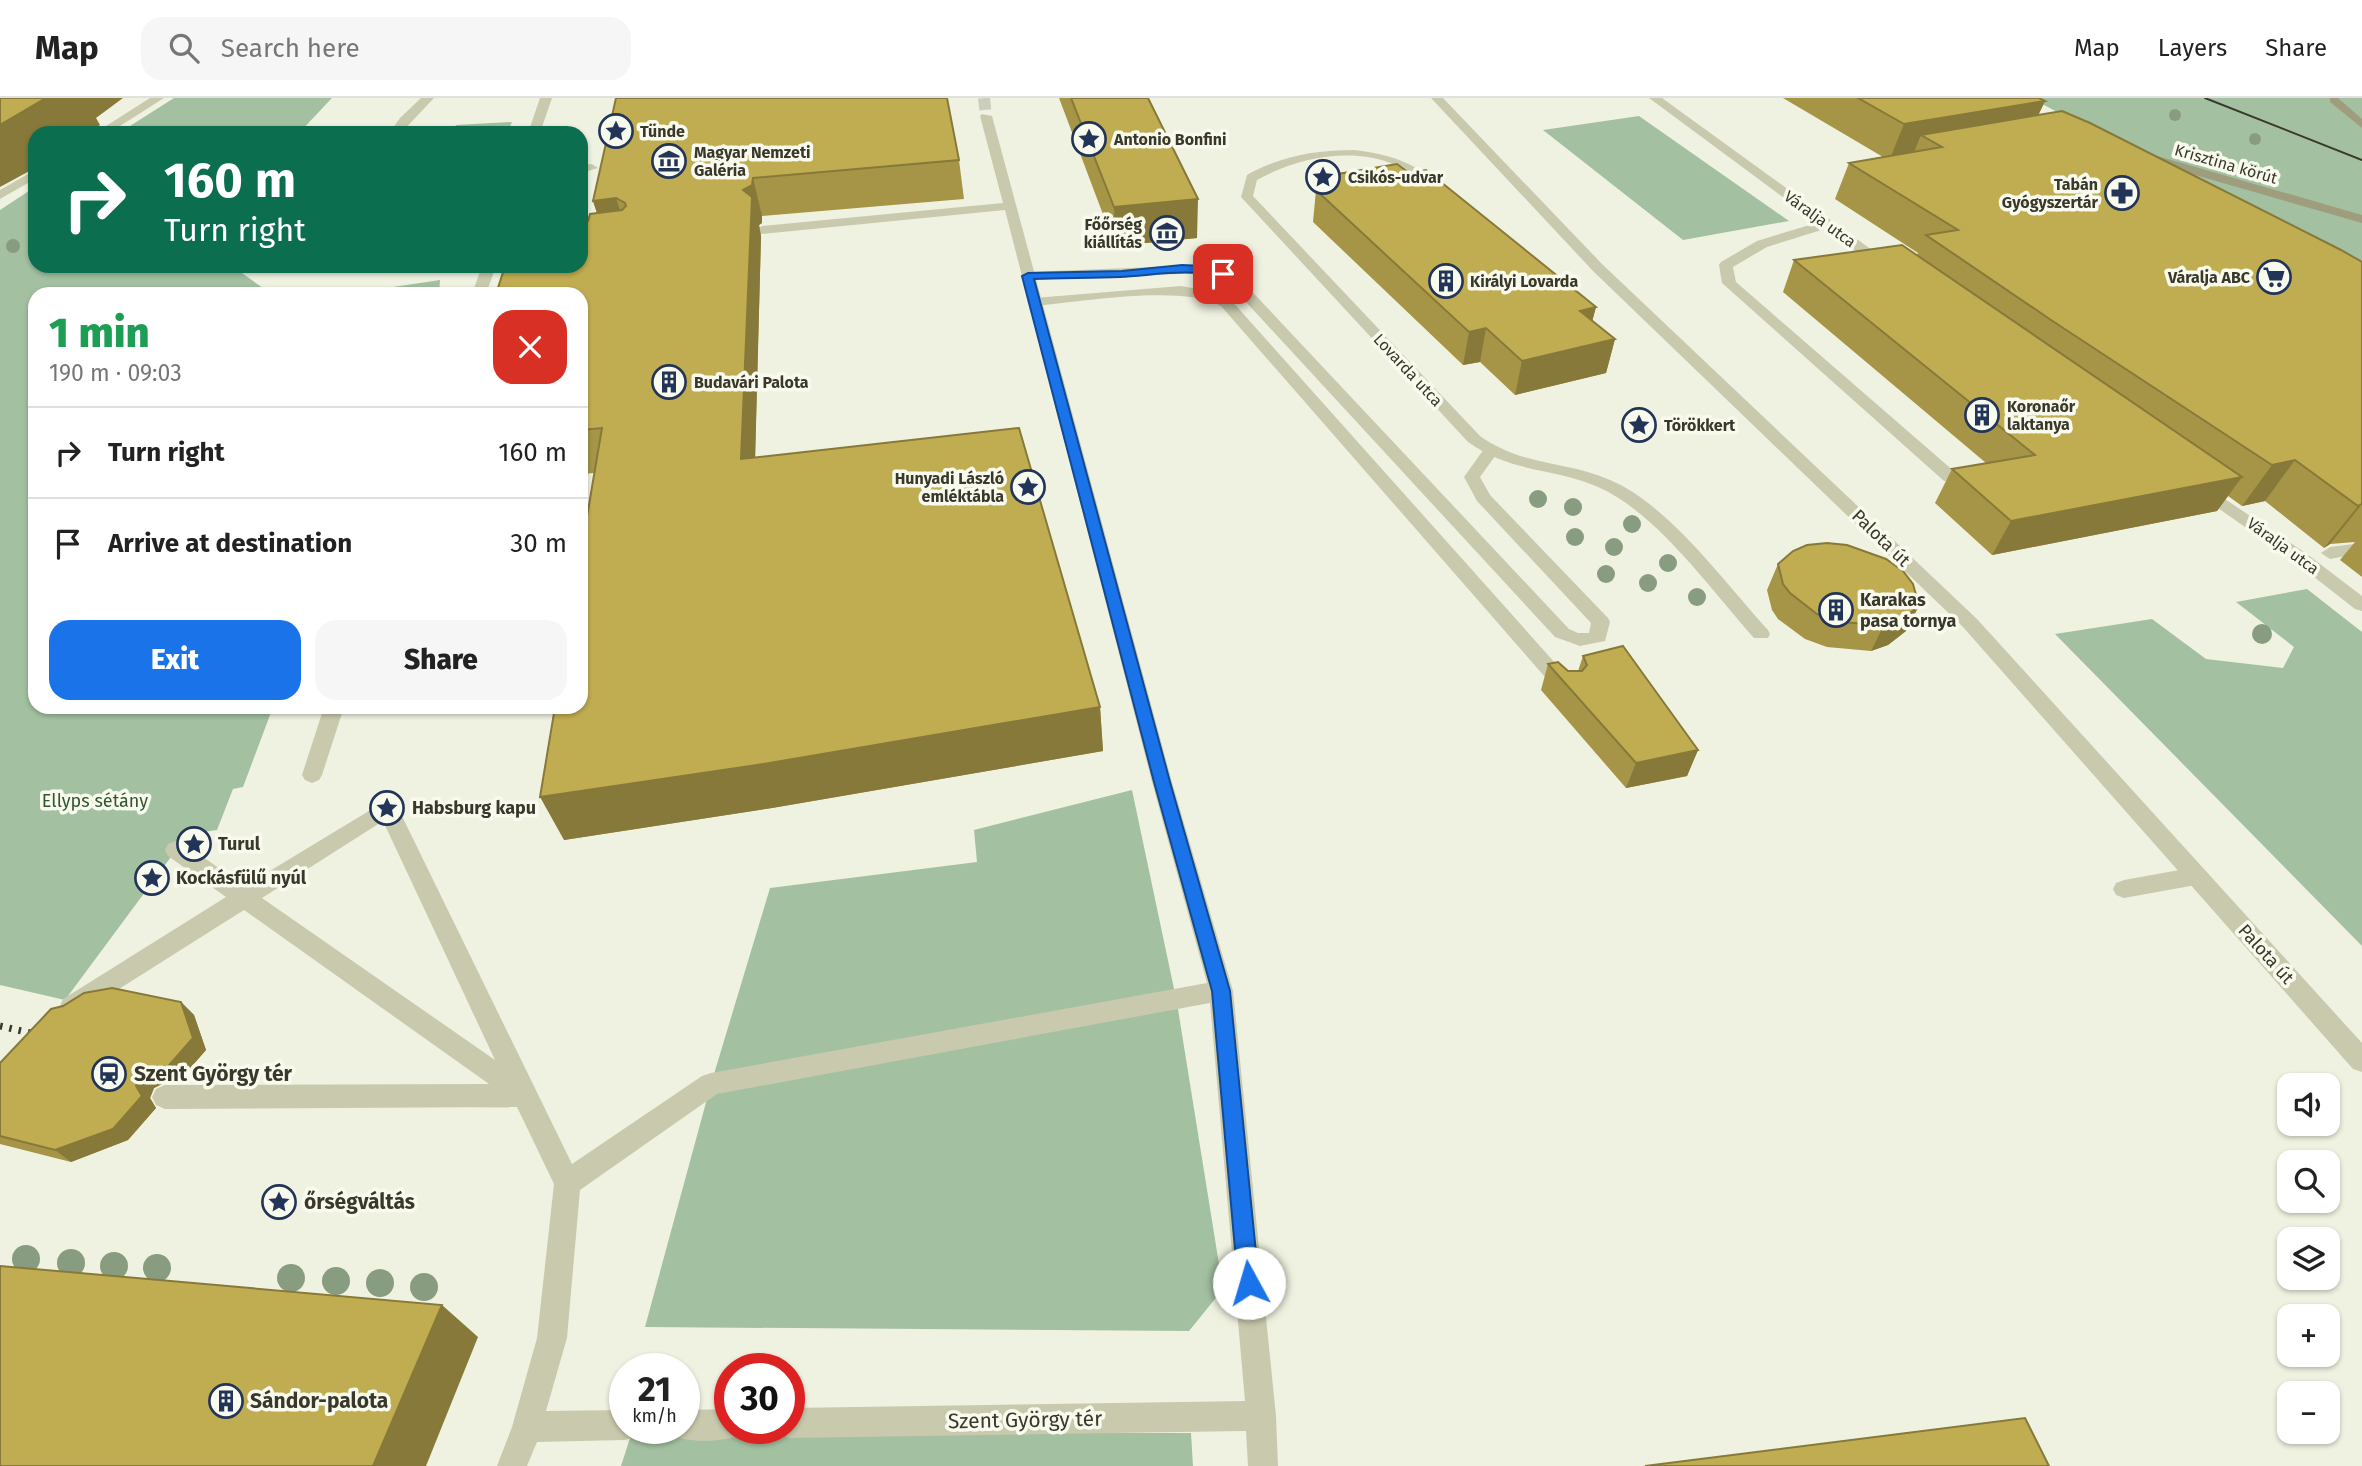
<!DOCTYPE html>
<html lang="en">
<head>
<meta charset="utf-8">
<style>
  :root { --surface:#fff; --page:#f6f6f6; --text:#222; --muted:#767676; --line:#e0e0e0; --accent:#1a73e8 }
  body { margin:0; font-family:"Fira Sans",sans-serif; background:var(--page); color:var(--text); height:100vh; display:flex; flex-direction:column; font-size:26px; white-space:nowrap }
  * { box-sizing:border-box; margin:0 }
  p { font-size:23px; color:var(--muted) }
  .icon { flex:none; width:38px; height:38px; fill:none; stroke:currentColor; stroke-width:2; stroke-linecap:round; stroke-linejoin:round }
  .map { position:relative; flex:1; overflow:hidden }
  .side { position:absolute; left:28px; top:189px; width:560px; height:427px; display:flex; flex-direction:column; background:var(--surface); border-radius:21px; box-shadow:0 2px 5px #0004 }
  .side>* { flex:none }
  .top-card { position:absolute; left:28px; top:28px; width:560px; height:147px; border-radius:21px; box-shadow:0 2px 5px #0004; background:#0b6e4f; color:#fff; overflow:hidden }
  .buttons { position:absolute; left:2277px; top:975px; display:grid; gap:14px }
  .buttons a { display:grid; place-items:center; width:63px; height:63px; border-radius:14px; background:var(--surface); box-shadow:0 2px 5px #0004; font-size:35px }
  .speed { position:absolute; left:609px; top:1255px; display:flex; gap:14px; font-size:35px; font-weight:700; text-align:center }
  .speed>* { display:grid; place-content:center; width:91px; height:91px; border-radius:50%; background:var(--surface); box-shadow:0 2px 5px #0004; line-height:1 }
  .speed small { font-size:18px; font-weight:400 }
  .speed .limit { border:10px solid #d22; background:#fff; color:#111 }
  .pin { position:absolute; display:grid; place-items:center; width:60px; height:60px; color:#fff; margin:-30px; border-radius:14px; box-shadow:0 4px 10px #0006 }
  .me { position:absolute; width:77px; margin:-38px; rotate:354deg; stroke-linejoin:round; filter:drop-shadow(0 0 5px #0008) }
  .turn { display:flex; align-items:center; gap:24px; height:147px; padding:0 21px; font-size:32px }
  .turn .icon { width:91px; height:91px; stroke-width:2.5 }
  .turn b { display:block; font-size:49px; line-height:60px }
  .round { display:grid; place-items:center; flex:none; width:74px; height:74px; border-radius:21px; background:var(--page) }
  .head { display:flex; align-items:center; justify-content:space-between; height:119px; padding:0 21px }
  h1 { font-size:42px; font-weight:800; line-height:52px; color:#1e9e55 }
  .primary-button { display:flex; gap:14px; margin-top:auto; padding:14px 21px }
  .primary-button a { flex:1; height:80px; border-radius:21px; background:var(--accent); color:#fff; font-size:28px; font-weight:800; line-height:80px; text-align:center }
  .primary-button a+a { background:var(--page); color:var(--text) }
  ul { padding:0; list-style:none }
  li { display:flex; align-items:center; gap:21px; height:91px; padding:0 21px; border-top:2px solid var(--line) }
  li div { flex:1 }
  li b { display:block; font-size:26px }
  li em { font-style:normal }
  header { display:flex; align-items:center; gap:42px; box-sizing:border-box; height:98px; padding:0 35px; background:var(--surface); border-bottom:2px solid var(--line) }
  header strong { font-size:33px }
  nav { display:flex; gap:38px; margin-inline-start:auto; font-size:24px }
  .search { width:490px; height:63px; background:var(--page); display:flex; align-items:center; gap:18px; box-sizing:border-box; padding:0 24px; border-radius:21px; color:var(--muted); font-size:26px }
  .map>svg:first-child { display:block }
  .green { fill:#a3c1a1 }
  .lines { fill:none; stroke-linecap:round; stroke-linejoin:round }
  .street-tunnel { stroke:#cbcdbd; stroke-width:12; stroke-dasharray:12 6; stroke-linecap:butt }
  .lane { fill:#c9caad; fill-rule:evenodd }
  .street { fill:#c9caad; fill-rule:evenodd }
  .secondary { fill:#9e9d7e; fill-rule:evenodd }
  .tram { stroke:#39382b; stroke-width:2 }
  .rail { stroke:#39382b; stroke-width:7; stroke-dasharray:2.5 7; stroke-linecap:butt }
  .tree { fill:#889c80 }
  .wall { fill:#a69546 }
  .shaded-wall { fill:#877939 }
  .building { fill:#c1ad51; stroke:#877939; stroke-width:2 }
  .route { fill:#1a73e8; stroke:#114b97; stroke-width:2 }
  .labels { text-anchor:middle; dominant-baseline:central; stroke-width:7; stroke-linejoin:round; paint-order:stroke }
  .far-poi-label { font-size:16px; font-weight:bold; fill:#39382b; stroke:#f8faed; text-anchor:start }
  .far-street-label { font-size:16px; fill:#39382b; stroke:#f8faed }
  .street-label { font-size:18px; fill:#39382b; stroke:#f8faed }
  .poi-label { font-size:18px; font-weight:bold; fill:#39382b; stroke:#f8faed; text-anchor:start }
  .park-label { font-size:18px; fill:#325630; stroke:#f8faed }
  .near-poi-label { font-size:21px; font-weight:bold; fill:#39382b; stroke:#f8faed; text-anchor:start }
  .near-street-label { font-size:21px; fill:#39382b; stroke:#f8faed }
</style>
</head>
<body>
<header>
<strong>Map</strong>
<div class="search"><svg class="icon" aria-label="search" viewBox="0 0 24 24"><circle cx="10" cy="10" r="6"/><path d="M15 15l6 6"/></svg>Search here</div>
<nav><a>Map</a><a>Layers</a><a>Share</a></nav>
</header>
<div class="map">
<svg width="2362" height="1368" viewBox="0 0 2362 1368">
  <rect width="100%" height="100%" fill="#f0f2e1"/>
  <!-- green -->
  <g class="green">
    <polygon points="174,0 332,0 299,35 119,35"/>
    <polygon points="2031,0 2362,0 2362,178"/>
    <polygon points="1639,18 1789,123 1683,142 1543,32"/>
    <polygon points="512,24 507,35 452,35 456,27"/>
    <polygon points="35,89 35,168 232,168 270,195 289,196 35,196 35,609 273,609 243,689 233,691 217,732 188,736 65,902 0,887 0,112"/>
    <polygon points="440,182 439,196 369,196 373,192"/>
    <polygon points="2307,491 2362,534 2362,848 2055,536 2152,521 2206,561 2283,570 2294,549 2236,504"/>
    <polygon points="1132,692 1177,905 1223,1191 1189,1233 645,1229 711,986 770,790 977,764 974,732"/>
    <polygon points="866,1335 1191,1335 1193,1368 621,1368 630,1340"/>
  </g>
  <g class="lines">
    <!-- street-tunnel -->
    <polyline class="street-tunnel" points="984,0 986,18"/>
    <!-- lane -->
    <g class="lane">
      <polygon points="1826,122 1831,123 1831,129 1767,149 1733,169 1736,184 1956,375 1958,379 1956,383 1944,383 1722,185 1719,167 1721,164 1757,143"/>
      <polygon points="1203,167 1227,173 1243,184 1569,531 1578,535 1589,535 1591,525 1477,403 1464,379 1484,351 1496,351 1498,354 1480,379 1490,397 1608,520 1610,524 1605,543 1580,548 1555,539 1233,190 1217,179 1203,175 1028,182 1021,178 1028,174"/>
      <path d="M1181 188 1216 194 1231 202 1573 585 1576 590 1573 595H1559L1221 208C1181 186 1082 204 1034 208L1027 204 1034 200Z"/>
      <polygon points="2196,769 2204,772 2207,778 2204,784 2196,787 2124,800 2116,797 2113,791 2116,785 2124,782"/>
    </g>
    <!-- street -->
    <g class="street">
      <polygon points="150,0 164,0 109,35 95,35"/>
      <polygon points="421,0 434,0 401,35 389,35 400,20"/>
      <polygon points="540,0 552,0 540,35 528,35"/>
      <polygon points="1431,0 1443,0 1603,167 1977,521 2362,945 2362,974 2353,971 1963,529 1593,173"/>
      <polygon points="1649,0 1662,0 1890,165 1890,171 1880,171"/>
      <path d="M982 16 992 18 1172 684 1233 893 1276 1318 1278 1368H1248L1246 1333 789 1340 778 1336 776 1330H789V1310L1245 1303 1210 905 717 996 580 1092 567 1240 546 1313 625 1312V1330H639L636 1338 625 1342 537 1344 527 1368H497L512 1329 537 1240 554 1086 517 1009 165 1011 156 1007 152 999 156 991 165 987 489 986 244 812 81 915 72 918 63 915 60 908 63 901 226 799 168 758 165 752 168 746 176 743 184 746 245 788 387 702 395 704 398 710 572 1066 702 978 711 975 1207 885 1152 684 1005 112 762 136 755 132 762 128 1003 105 980 18ZM383 723 495 962 262 800Z"/>
      <path d="M1354 52C1388 56 1418 64 1441 91L1435 95 1431 94C1418 83 1405 71 1390 65 1348 49 1294 61 1257 82L1253 98 1480 338C1524 369 1564 362 1610 382 1668 406 1725 485 1768 532L1770 536 1768 540H1754C1712 493 1656 414 1598 389 1553 369 1513 376 1468 344L1241 99 1247 77C1281 58 1316 52 1354 52Z"/>
      <polygon points="581,67 592,66 598,70 581,75"/>
      <polygon points="35,72 35,81 0,101 0,92"/>
      <polygon points="368,168 436,168 429,172 375,172"/>
      <polygon points="482,168 496,168 486,196 472,196"/>
      <polygon points="2201,385 2307,456 2362,498 2362,513 2355,511 2295,464 2195,394 2193,390"/>
      <polygon points="2362,445 2362,455 2330,461 2321,455 2330,449"/>
      <polygon points="324,609 344,609 322,677 319,682 312,685 305,682 302,677"/>
      <path d="M730 1311V1330H743L741 1337C722 1344 692 1345 673 1338L670 1330H684V1312Z"/>
    </g>
    <!-- secondary -->
    <g class="secondary">
      <polygon points="2330,0 2338,0 2362,21 2362,30 2330,4"/>
      <polygon points="2154,57 2362,117 2362,125 2150,64 2150,58"/>
    </g>
    <!-- tram -->
    <polyline class="tram" points="2205,0 2362,62"/>
    <!-- rail -->
    <polyline class="rail" points="0,928 48,939"/>
  </g>
  <!-- trees -->
  <g class="tree">
    <circle cx="2175" cy="17" r="6"/>
    <circle cx="2255" cy="41" r="6"/>
    <circle cx="13" cy="148" r="7"/>
    <circle cx="1538" cy="401" r="9"/>
    <circle cx="1573" cy="409" r="9"/>
    <circle cx="1632" cy="426" r="9"/>
    <circle cx="1575" cy="439" r="9"/>
    <circle cx="1614" cy="449" r="9"/>
    <circle cx="1668" cy="465" r="9"/>
    <circle cx="1606" cy="476" r="9"/>
    <circle cx="1648" cy="485" r="9"/>
    <circle cx="1697" cy="499" r="9"/>
    <circle cx="2262" cy="536" r="10"/>
    <circle cx="26" cy="1161" r="14"/>
    <circle cx="71" cy="1165" r="14"/>
    <circle cx="114" cy="1168" r="14"/>
    <circle cx="157" cy="1170" r="14"/>
    <circle cx="291" cy="1180" r="14"/>
    <circle cx="336" cy="1183" r="14"/>
    <circle cx="380" cy="1185" r="14"/>
    <circle cx="424" cy="1189" r="14"/>
  </g>
  <!-- wall -->
  <g class="wall">
    <polygon points="616,0 959,62 964,101 762,118 762,125 759,127 761,138 755,359 1100,609 1103,653 772,710 564,742 594,375 581,376 581,196 588,123 597,115 593,103"/>
    <polygon points="1059,0 1148,0 1197,140 1115,148"/>
    <polygon points="1783,0 2039,0 2045,3 2038,17 2362,164 2362,479 2340,462 2355,444 2330,446 2324,450 2265,403 2242,408 2228,398 2217,413 1992,457 1935,405 1952,371 1986,365 1783,194 1794,162 1917,157 1918,155 1835,101 1849,65 1883,59"/>
    <polygon points="1409,75 1596,209 1592,223 1615,241 1606,275 1515,297 1480,264 1463,267 1313,124 1316,92 1325,90 1326,78"/>
    <polygon points="1778,466 1906,533 1888,547 1871,553 1827,549 1805,541 1778,521 1772,512 1767,492"/>
    <polygon points="1583,558 1698,652 1687,678 1626,690 1541,592 1548,566 1568,573 1578,573"/>
    <polygon points="181,904 194,917 206,952 178,984 164,985 154,990 150,1000 156,1010 128,1042 71,1064 0,1046 0,965 63,908"/>
  </g>
  <!-- shaded-wall -->
  <g class="shaded-wall">
    <polygon points="46,0 123,0 96,20 100,27 88,35 35,35 35,70 0,89 0,27"/>
    <polygon points="2045,3 2028,39 1942,49 1921,37 1912,59 1889,63 1904,26"/>
    <polygon points="753,80 762,118 762,125 759,127 761,138 754,404 741,361 743,92"/>
    <polygon points="616,100 629,139 606,142 593,103"/>
    <polygon points="1198,101 1197,140 1115,148 1114,109"/>
    <polygon points="1596,209 1587,243 1580,213"/>
    <polygon points="1486,230 1480,264 1463,267 1469,234"/>
    <polygon points="1615,241 1606,275 1515,297 1522,263"/>
    <polygon points="2295,362 2265,403 2242,408 2272,367"/>
    <polygon points="2242,379 2217,413 1992,457 2011,423"/>
    <polygon points="2362,406 2330,446 2324,450 2358,408"/>
    <polygon points="1919,508 1906,533 1888,547 1871,553 1884,527"/>
    <polygon points="1100,609 1103,653 772,710 564,742 540,699"/>
    <polygon points="1698,652 1687,678 1626,690 1636,665"/>
    <polygon points="181,904 194,917 206,952 178,984 164,973"/>
    <polygon points="150,973 164,985 154,990 150,1000 156,1010 128,1042 71,1064 55,1052 136,988 140,978"/>
    <polygon points="442,1207 478,1239 426,1368 373,1368"/>
  </g>
  <!-- building -->
  <g class="building">
    <polygon points="0,0 46,0 0,27"/>
    <polygon points="616,0 947,0 959,62 753,80 752,87 743,92 752,99 741,361 1019,330 1100,609 757,667 540,699 555,609 581,609 581,454 602,330 581,332 581,196 496,196 505,168 581,168 581,124 588,123 590,116 622,112 626,108 625,105 616,100 593,103"/>
    <polygon points="1071,0 1148,0 1198,101 1114,109"/>
    <polygon points="1858,0 2039,0 2045,3 1904,26"/>
    <polygon points="2062,13 2090,25 2341,152 2362,164 2362,406 2358,408 2295,362 2272,367 2051,222 1926,137 1958,132 1849,65 1942,49 1921,37"/>
    <polygon points="1397,66 1409,75 1426,72 1596,209 1580,213 1615,241 1522,263 1486,230 1469,234 1316,92 1337,88 1326,78"/>
    <polygon points="1902,147 2242,379 2011,423 1952,371 2035,357 1794,162"/>
    <polygon points="1827,445 1847,447 1886,461 1903,473 1913,486 1919,508 1902,521 1884,527 1839,524 1817,516 1790,495 1783,486 1778,466 1793,453 1807,447"/>
    <polygon points="1623,548 1698,652 1636,665 1548,566 1558,564 1568,573 1582,573 1587,567 1583,558"/>
    <polygon points="112,890 181,904 193,940 164,973 150,973 140,978 136,988 142,998 113,1031 55,1052 0,1038 0,965 51,911 63,908 84,895"/>
    <polygon points="0,1168 442,1207 373,1368 0,1368"/>
    <polygon points="2025,1320 2049,1368 1645,1368"/>
  </g>
  <!-- route -->
  <path class="route" d="M1182 167 1203 168 1228 176 1223 179C1188 170 1156 177 1120 179 1092 180 1063 180 1034 181L1170 684 1230 893 1259 1185 1256 1193 1249 1196 1241 1193 1238 1185 1212 893 1154 684 1022 178 1028 175 1122 173Z"/>
  <!-- icons -->
  <defs>
    <g id="sight-ring" transform="scale(1.75)"><circle r="9.5" fill="#f8faed" stroke="#223559" stroke-width="1.5"/><path d="M0-6L1.8-2.2L6-1.7L2.9 1.2L3.7 5.4L0 3.3L-3.7 5.4L-2.9 1.2L-6-1.7L-1.8-2.2Z" fill="#223559"/></g>
    <g id="museum-ring" transform="scale(1.75)"><circle r="9.5" fill="#f8faed" stroke="#223559" stroke-width="1.5"/><path d="M0-6L6-3V-2H-6V-3ZM-5-1h2V3h-2ZM-1-1h2V3h-2ZM3-1h2V3H3ZM-6 4H6V6H-6Z" fill="#223559"/></g>
    <g id="pharmacy-ring" transform="scale(1.75)"><circle r="9.5" fill="#f8faed" stroke="#223559" stroke-width="1.5"/><path d="M-2-6h4v4h4v4h-4v4h-4v-4h-4v-4h4Z" fill="#223559"/></g>
    <g id="supermarket-ring" transform="scale(1.75)"><circle r="9.5" fill="#f8faed" stroke="#223559" stroke-width="1.5"/><path d="M-6-5.5h2.5l.6 2H6L4.5 2H-2.5L-4.4-4H-6ZM-1.5 3.2a1.3 1.3 0 1 0 .1 0ZM3 3.2a1.3 1.3 0 1 0 .1 0Z" fill="#223559"/></g>
    <g id="building-ring" transform="scale(1.75)"><circle r="9.5" fill="#f8faed" stroke="#223559" stroke-width="1.5"/><path d="M-4-6H4V6H1V3H-1V6H-4ZM-2.5-4.3h1.7v1.8h-1.7ZM.8-4.3h1.7v1.8H.8ZM-2.5-1h1.7V.8h-1.7ZM.8-1h1.7V.8H.8Z" fill="#223559"/></g>
    <g id="station-ring" transform="scale(1.75)"><circle r="9.5" fill="#f8faed" stroke="#223559" stroke-width="1.5"/><path d="M-3-6H3Q5-6 5-4V2Q5 4 3 4L4.5 6H3L1.5 4h-3L-3 6H-4.5L-3 4Q-5 4-5 2V-4Q-5-6-3-6ZM-3.5-4v3h7v-3ZM-3.5 1v1.5H-2V1ZM2 1v1.5H3.5V1Z" fill="#223559"/></g>
  </defs>
  <g fill-rule="evenodd">
    <use href="#sight-ring" x="616" y="33"/>
    <use href="#sight-ring" x="1089" y="41"/>
    <use href="#museum-ring" x="669" y="63"/>
    <use href="#sight-ring" x="1323" y="79"/>
    <use href="#pharmacy-ring" x="2122" y="95"/>
    <use href="#museum-ring" x="1167" y="135"/>
    <use href="#supermarket-ring" x="2274" y="179"/>
    <use href="#building-ring" x="1446" y="183"/>
    <use href="#building-ring" x="669" y="284"/>
    <use href="#building-ring" x="1982" y="317"/>
    <use href="#sight-ring" x="1639" y="327"/>
    <use href="#sight-ring" x="1028" y="389"/>
    <use href="#building-ring" x="1836" y="512"/>
    <use href="#sight-ring" x="387" y="710"/>
    <use href="#sight-ring" x="194" y="746"/>
    <use href="#sight-ring" x="152" y="780"/>
    <use href="#station-ring" x="109" y="976"/>
    <use href="#sight-ring" x="279" y="1104"/>
    <use href="#building-ring" x="226" y="1303"/>
  </g>
  <g class="labels">
    <!-- far-poi labels -->
    <g class="far-poi-label">
      <text x="640" y="33">Tünde</text>
      <text x="1114" y="41">Antonio Bonfini</text>
      <text x="694" y="54">Magyar Nemzeti<tspan x="694" dy="18">Galéria</tspan></text>
      <text x="1348" y="79">Csikós-udvar</text>
      <text x="2098" y="86" text-anchor="end">Tabán<tspan x="2098" dy="18">Gyógyszertár</tspan></text>
      <text x="1142" y="126" text-anchor="end">Főőrség<tspan x="1142" dy="18">kiállítás</tspan></text>
      <text x="2250" y="179" text-anchor="end">Váralja ABC</text>
      <text x="1470" y="183">Királyi Lovarda</text>
      <text x="694" y="284">Budavári Palota</text>
      <text x="2007" y="308">Koronaőr<tspan x="2007" dy="18">laktanya</tspan></text>
      <text x="1664" y="327">Törökkert</text>
      <text x="1004" y="380" text-anchor="end">Hunyadi László<tspan x="1004" dy="18">emléktábla</tspan></text>
    </g>
    <!-- far-street labels -->
    <g class="far-street-label">
      <text transform="translate(2226 66) rotate(16)">Krisztina körút</text>
      <text transform="translate(1820 121) rotate(36)">Váralja utca</text>
      <text transform="translate(1408 272) rotate(47)">Lovarda utca</text>
      <text transform="translate(2283 448) rotate(36)">Váralja utca</text>
    </g>
    <!-- street labels -->
    <g class="street-label">
      <text transform="translate(1881 440) rotate(44)">Palota út</text>
      <text transform="translate(2266 856) rotate(48)">Palota út</text>
    </g>
    <!-- poi labels -->
    <g class="poi-label">
      <text x="1860" y="502">Karakas<tspan x="1860" dy="21">pasa tornya</tspan></text>
      <text x="412" y="710">Habsburg kapu</text>
      <text x="218" y="746">Turul</text>
      <text x="176" y="780">Kockásfülű nyúl</text>
    </g>
    <!-- park labels -->
    <g class="park-label">
      <text x="95" y="703">Ellyps sétány</text>
    </g>
    <!-- near-poi labels -->
    <g class="near-poi-label">
      <text x="134" y="976">Szent György tér</text>
      <text x="304" y="1104">őrségváltás</text>
      <text x="250" y="1303">Sándor-palota</text>
    </g>
    <!-- near-street labels -->
    <g class="near-street-label">
      <text transform="translate(1025 1322) rotate(-1)">Szent György tér</text>
    </g>
  </g>
</svg>
<div class="buttons">
<a><svg class="icon" aria-label="sound" viewBox="0 0 24 24"><path d="M4 9h4l5-4v14l-5-4H4zM17 9q2 3 0 6"/></svg></a>
<a><svg class="icon" aria-label="search" viewBox="0 0 24 24"><circle cx="10" cy="10" r="6"/><path d="M15 15l6 6"/></svg></a>
<a><svg class="icon" aria-label="layers" viewBox="0 0 24 24"><path d="M12 4l9 5-9 5-9-5zM3 14l9 5 9-5"/></svg></a>
<a>+</a>
<a>−</a>
</div>
<div class="speed"><div>21<small>km/h</small></div><div class="limit">30</div></div>
<div class="pin" style="left:1223px;top:176px;background:#d93025"><svg class="icon" aria-label="arrive" viewBox="0 0 24 24"><path d="M6 21V4h12l-3 4 3 4H6"/></svg></div>
<svg class="me" style="left:1249px;top:1185px" viewBox="-20 -20 40 40"><circle r="19" fill="#fff"/><path d="M0-13L10 11 0 6-10 11z" fill="#1a73e8"/></svg>
<div class="top-card">
<div class="turn"><svg class="icon" aria-label="right" viewBox="0 0 24 24"><path d="M7 20v-9h11M14 6l5 5-5 5"/></svg><div><b>160 m</b>Turn right</div></div>
</div>
<section class="side">
<div class="head"><div><h1>1 min</h1><p>190 m · 09:03</p></div><a class="round" style="background:#d93025;color:#fff"><svg class="icon" aria-label="close" viewBox="0 0 24 24"><path d="M6 6l12 12M18 6L6 18"/></svg></a></div>
<ul>
<li><svg class="icon" aria-label="right" viewBox="0 0 24 24"><path d="M7 20v-9h11M14 6l5 5-5 5"/></svg><div><b>Turn right</b></div><em>160 m</em></li>
<li><svg class="icon" aria-label="arrive" viewBox="0 0 24 24"><path d="M6 21V4h12l-3 4 3 4H6"/></svg><div><b>Arrive at destination</b></div><em>30 m</em></li>
</ul>
<div class="primary-button"><a>Exit</a><a>Share</a></div>
</section>
</div>
</body>
</html>
